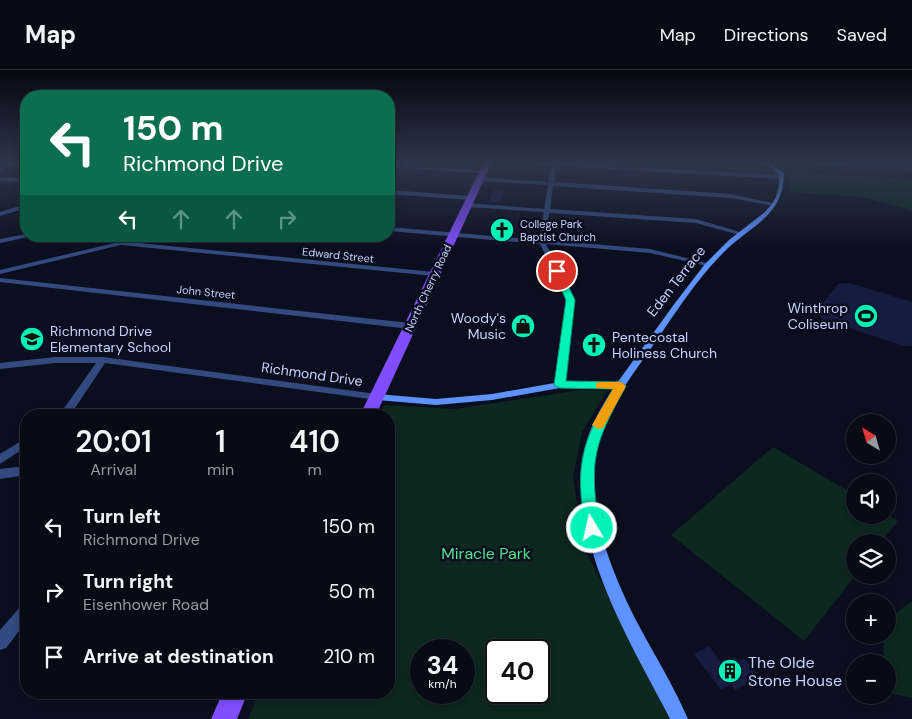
<!DOCTYPE html>
<html lang="en">
<head>
<meta charset="utf-8">
<style>
  :root { --surface:#080a16; --page:#11131f; --text:#f1f3f6; --muted:#989aa1; --line:#292b35 }
  body { margin:0; font-family:"DM Sans",sans-serif; background:var(--page); color:var(--text); height:100vh; display:flex; flex-direction:column; font-size:19px; white-space:nowrap }
  * { box-sizing:border-box; margin:0 }
  p { font-size:16px; color:var(--muted) }
  .icon { flex:none; width:28px; height:28px; fill:none; stroke:currentColor; stroke-width:2; stroke-linecap:round; stroke-linejoin:round }
  .map { position:relative; flex:1; overflow:hidden }
  .sheet { position:absolute; left:20px; top:339px; width:375px; height:290px; display:flex; flex-direction:column; background:var(--surface); border-radius:20px; box-shadow:0 2px 8px #0003,0 0 0 1px var(--line) }
  .sheet>* { flex:none }
  .top-card { position:absolute; left:20px; top:20px; width:375px; height:152px; border-radius:20px; box-shadow:0 2px 8px #0003,0 0 0 1px var(--line); background:#0b6e4f; color:#fff; overflow:hidden }
  .needle { width:32px; rotate:323deg }
  .tools { position:absolute; left:846px; top:344px; display:grid; gap:10px }
  .tools a { display:grid; place-items:center; width:50px; height:50px; border-radius:50%; background:var(--surface); box-shadow:0 2px 8px #0003,0 0 0 1px var(--line); font-size:25px }
  .speed { position:absolute; left:410px; top:569px; display:flex; gap:10px; font-size:25px; font-weight:700; text-align:center }
  .speed>* { display:grid; place-content:center; width:65px; height:65px; border-radius:50%; background:var(--surface); box-shadow:0 2px 8px #0003,0 0 0 1px var(--line); line-height:1 }
  .speed small { font-size:12px; font-weight:400 }
  .speed .limit { border:2px solid #111; border-radius:8px; background:#fff; color:#111 }
  .pin { position:absolute; display:grid; place-items:center; width:42px; height:42px; color:#fff; margin:-21px; border:2px solid #fff; border-radius:50%; box-shadow:0 1px 5px #0007 }
  .me { position:absolute; width:55px; margin:-28px; rotate:351deg; stroke-linejoin:round; filter:drop-shadow(0 0 4px #0008) }
  .turn { display:flex; align-items:center; gap:18px; height:105px; padding:0 20px; font-size:22px }
  .turn .icon { width:65px; height:65px; stroke-width:2.5 }
  .turn b { display:block; font-size:35px; line-height:42px }
  .lanes { display:flex; align-items:center; height:48px; padding:0 20px; background:#0003; justify-content:center; gap:25px; direction:ltr }
  .lanes .off { opacity:.35 }
  .eta { display:flex; justify-content:space-evenly; align-items:center; height:85px; text-align:center }
  .eta b { font-size:30px; font-weight:600; line-height:35px }
  ul { padding:0; list-style:none }
  li { display:flex; align-items:center; gap:15px; height:65px; padding:0 20px }
  li div { flex:1 }
  li b { display:block; font-size:19px }
  li em { font-style:normal }
  header { display:flex; align-items:center; gap:30px; box-sizing:border-box; height:70px; padding:0 25px; background:var(--surface); border-bottom:1px solid var(--line) }
  header strong { font-size:24px }
  nav { display:flex; gap:28px; margin-inline-start:auto; font-size:18px }
  .map>svg:first-child { display:block }
  .green { fill:#0d281e; fill-rule:evenodd }
  .building { fill:#161c40 }
  .lines { fill:none; stroke-linecap:round; stroke-linejoin:round }
  .street { fill:#334a80; fill-rule:evenodd }
  .secondary { fill:#5e92ff; fill-rule:evenodd }
  .primary { fill:#804eff; fill-rule:evenodd }
  .route { fill:#00f2b7; stroke:#009d77 }
  .slow { fill:#f59e0b }
  .labels { text-anchor:middle; dominant-baseline:central; stroke-width:5; stroke-linejoin:round; paint-order:stroke }
  .far-poi-label { font-size:11px; fill:#c7d4ff; stroke:#0b0e1e; text-anchor:start }
  .far-street-label { font-size:11px; fill:#c7d4ff; stroke:#0b0e1e }
  .street-label { font-size:14px; fill:#c7d4ff; stroke:#0b0e1e }
  .poi-label { font-size:14px; fill:#c7d4ff; stroke:#0b0e1e; text-anchor:end }
  .near-park-label { font-size:16px; fill:#4ee58b; stroke:#0b0e1e }
  .near-poi-label { font-size:16px; fill:#c7d4ff; stroke:#0b0e1e; text-anchor:start }
</style>
</head>
<body>
<header>
<strong>Map</strong>
<nav><a>Map</a><a>Directions</a><a>Saved</a></nav>
</header>
<div class="map">
<svg width="912" height="649" viewBox="0 0 912 649">
  <rect width="100%" height="100%" fill="#0b0e1e"/>
  <!-- green -->
  <g class="green">
    <polygon points="785,102 912,109 912,142 908,139 860,127 788,122 790,113"/>
    <path d="M581 320 607 321 582 362 573 407 584 477 669 649H248L259 623 389 622V345H380L384 335 455 339ZM421 580H464V622H421ZM496 580H539V622H496Z"/>
    <polygon points="773,377 855,425 855,445 888,445 898,451 881,472 855,472 856,505 804,571 671,465"/>
    <path d="M912 532V628L889 623 888 592H884L883 565H888C888 548 898 540 912 532Z"/>
  </g>
  <!-- building -->
  <g class="building">
    <polygon points="494,120 504,121 499,132 489,132"/>
    <polygon points="850,213 912,232 912,276 904,276 824,250 816,242 838,214"/>
    <polygon points="709,576 722,594 735,587 739,591 744,588 759,607 735,620 731,614 721,620 694,584"/>
  </g>
  <g class="lines">
    <!-- street -->
    <g class="street">
      <polygon points="14,92 19,92 0,101 0,98"/>
      <polygon points="511,92 556,92 556,93 782,105 785,107 782,109 556,96 554,112 731,124 777,134 774,136 731,128 553,116 550,139 696,149 743,163 740,165 696,153 549,143 546,170 650,179 711,194 707,196 650,183 546,174 575,230 565,315 560,318 555,315 567,230 540,174 389,161 389,157 539,170 544,142 467,137 464,135 467,133 544,139 548,115 479,111 476,109 479,107 548,112 551,96"/>
      <polygon points="770,92 794,92 912,97 912,99 772,93"/>
      <polygon points="389,95 483,101 485,102 483,103 389,97"/>
      <polygon points="0,107 26,109 26,112 0,111"/>
      <polygon points="389,120 470,126 473,128 470,130 389,124"/>
      <polygon points="26,134 26,138 0,146 0,142"/>
      <polygon points="26,164 26,166 29,166 28,167 0,173 0,169"/>
      <polygon points="130,166 139,166 129,172 434,202 438,204 434,206 121,175 0,204 0,200 119,172"/>
      <polygon points="0,208 410,253 414,256 410,259 0,212"/>
      <polygon points="55,287 103,287 377,324 382,327 377,330 105,293 73,341 69,345 57,345 65,337 96,293 55,293 0,299 0,293"/>
      <polygon points="26,368 26,377 0,394 0,384"/>
      <polygon points="26,396 26,405 0,409 0,399"/>
      <polygon points="26,534 26,552 6,578 0,580 0,560 21,536"/>
    </g>
    <!-- secondary -->
    <path class="secondary" d="M763 92H767L784 103C783 148 751 154 723 183 696 210 676 242 654 274 637 299 619 321 606 349 582 403 597 462 619 514 638 561 668 602 688 649H670C629 569 566 470 585 377 590 357 601 337 613 319L560 318 492 330 436 335 377 330 372 327 377 324 436 329 492 324 560 312 617 313 675 233 705 194 729 170 765 142 771 135 776 127 779 116V104Z"/>
    <!-- primary -->
    <g class="primary">
      <polygon points="484,92 492,92 376,345 360,345"/>
      <polygon points="223,622 248,622 237,649 211,649"/>
    </g>
  </g>
  <!-- sky -->
  <linearGradient id="sky" x2="0" y2="1"><stop stop-color="#060810"/><stop offset="0.51" stop-color="#2e364c"/><stop offset="1" stop-color="#2e364c" stop-opacity="0"/></linearGradient>
  <rect width="912" height="182" fill="url(#sky)"/>
  <!-- route -->
  <path class="route" d="M554 199H560L575 230 566 311 621 312 626 316C594 373 588 392 600 458L597 463 592 465 587 463 585 458C575 394 581 374 613 319L560 318 554 315 566 230 553 201Z"/>
  <!-- slow -->
  <polygon class="slow" points="600,312 621,312 626,316 603,358 598,359 592,355 613,319 596,318 596,313"/>
  <!-- icons -->
  <defs>
    <g id="church-disc" transform="scale(1.25)"><circle r="9.5" fill="#00f2b7" stroke="#0b0e1e"/><path d="M-1.2-6h2.4v3.5h3.3v2.4h-3.3V6h-2.4V-.1h-3.3v-2.4h3.3Z" fill="#111"/></g>
    <g id="stadium-disc" transform="scale(1.25)"><circle r="9.5" fill="#00f2b7" stroke="#0b0e1e"/><path d="M0-5a6.5 5 0 1 0 0 10a6.5 5 0 1 0 0-10ZM-3.5-1.8h7v3.6h-7Z" fill="#111"/></g>
    <g id="shop-disc" transform="scale(1.25)"><circle r="9.5" fill="#00f2b7" stroke="#0b0e1e"/><path d="M-5-2.5h2.3a2.7 3.5 0 0 1 5.4 0H5L5.5 6h-11ZM-1.5-2.5h3a1.5 2.3 0 0 0-3 0Z" fill="#111"/></g>
    <g id="school-disc" transform="scale(1.25)"><circle r="9.5" fill="#00f2b7" stroke="#0b0e1e"/><path d="M0-5L7-2L0 1L-7-2ZM-4 1L0 2.5L4 1V4Q0 6-4 4Z" fill="#111"/></g>
    <g id="building-disc" transform="scale(1.25)"><circle r="9.5" fill="#00f2b7" stroke="#0b0e1e"/><path d="M-4-6H4V6H1V3H-1V6H-4ZM-2.5-4.3h1.7v1.8h-1.7ZM.8-4.3h1.7v1.8H.8ZM-2.5-1h1.7V.8h-1.7ZM.8-1h1.7V.8H.8Z" fill="#111"/></g>
  </defs>
  <g fill-rule="evenodd">
    <use href="#church-disc" x="502" y="160"/>
    <use href="#stadium-disc" x="866" y="246"/>
    <use href="#shop-disc" x="523" y="256"/>
    <use href="#school-disc" x="32" y="269"/>
    <use href="#church-disc" x="594" y="275"/>
    <use href="#building-disc" x="730" y="601"/>
  </g>
  <g class="labels">
    <!-- far-poi labels -->
    <g class="far-poi-label">
      <text x="520" y="154">College Park<tspan x="520" dy="13">Baptist Church</tspan></text>
    </g>
    <!-- far-street labels -->
    <g class="far-street-label">
      <text transform="translate(338 185) rotate(6)">Edward Street</text>
      <text transform="translate(428 218) rotate(-65)">North Cherry Road</text>
      <text transform="translate(206 222) rotate(6)">John Street</text>
    </g>
    <!-- street labels -->
    <g class="street-label">
      <text transform="translate(676 211) rotate(-52)">Eden Terrace</text>
      <text transform="translate(312 304) rotate(8)">Richmond Drive</text>
    </g>
    <!-- poi labels -->
    <g class="poi-label">
      <text x="848" y="238">Winthrop<tspan x="848" dy="16">Coliseum</tspan></text>
      <text x="506" y="248">Woody's<tspan x="506" dy="16">Music</tspan></text>
      <text x="50" y="261" text-anchor="start">Richmond Drive<tspan x="50" dy="16">Elementary School</tspan></text>
      <text x="612" y="267" text-anchor="start">Pentecostal<tspan x="612" dy="16">Holiness Church</tspan></text>
    </g>
    <!-- near-park labels -->
    <g class="near-park-label">
      <text x="486" y="483">Miracle Park</text>
    </g>
    <!-- near-poi labels -->
    <g class="near-poi-label">
      <text x="748" y="592">The Olde<tspan x="748" dy="18">Stone House</tspan></text>
    </g>
  </g>
</svg>
<div class="tools">
<a><svg class="needle" viewBox="-14 -14 28 28"><path d="M0-13l5 13h-10z" fill="#e53935"/><path d="M0 13l5-13h-10z" fill="#989aa1"/></svg></a>
<a><svg class="icon" aria-label="sound" viewBox="0 0 24 24"><path d="M4 9h4l5-4v14l-5-4H4zM17 9q2 3 0 6"/></svg></a>
<a><svg class="icon" aria-label="layers" viewBox="0 0 24 24"><path d="M12 4l9 5-9 5-9-5zM3 14l9 5 9-5"/></svg></a>
<a>+</a>
<a>−</a>
</div>
<div class="speed"><div>34<small>km/h</small></div><div class="limit">40</div></div>
<div class="pin" style="left:557px;top:201px;background:#d93025"><svg class="icon" aria-label="arrive" viewBox="0 0 24 24"><path d="M6 21V4h12l-3 4 3 4H6"/></svg></div>
<svg class="me" style="left:592px;top:458px" viewBox="-20 -20 40 40"><circle r="17" fill="#00f2b7" stroke="#fff" stroke-width="3"/><path d="M0-11L8 9 0 5-8 9z" fill="#fff"/></svg>
<div class="top-card">
<div class="turn"><svg class="icon" aria-label="left" viewBox="0 0 24 24"><path d="M17 20v-9H6M10 6l-5 5 5 5"/></svg><div><b>150 m</b>Richmond Drive</div></div>
<div class="lanes"><svg class="icon" aria-label="left" viewBox="0 0 24 24"><path d="M17 20v-9H6M10 6l-5 5 5 5"/></svg><svg class="icon off" aria-label="ahead" viewBox="0 0 24 24"><path d="M12 20V5M6 11l6-6 6 6"/></svg><svg class="icon off" aria-label="ahead" viewBox="0 0 24 24"><path d="M12 20V5M6 11l6-6 6 6"/></svg><svg class="icon off" aria-label="right" viewBox="0 0 24 24"><path d="M7 20v-9h11M14 6l5 5-5 5"/></svg></div>
</div>
<section class="sheet">
<div class="eta">
<div><b>20:01</b><p>Arrival</p></div>
<div><b>1</b><p>min</p></div>
<div><b>410</b><p>m</p></div>
</div>
<ul>
<li><svg class="icon" aria-label="left" viewBox="0 0 24 24"><path d="M17 20v-9H6M10 6l-5 5 5 5"/></svg><div><b>Turn left</b><p>Richmond Drive</p></div><em>150 m</em></li>
<li><svg class="icon" aria-label="right" viewBox="0 0 24 24"><path d="M7 20v-9h11M14 6l5 5-5 5"/></svg><div><b>Turn right</b><p>Eisenhower Road</p></div><em>50 m</em></li>
<li><svg class="icon" aria-label="arrive" viewBox="0 0 24 24"><path d="M6 21V4h12l-3 4 3 4H6"/></svg><div><b>Arrive at destination</b></div><em>210 m</em></li>
</ul>
</section>
</div>
</body>
</html>
